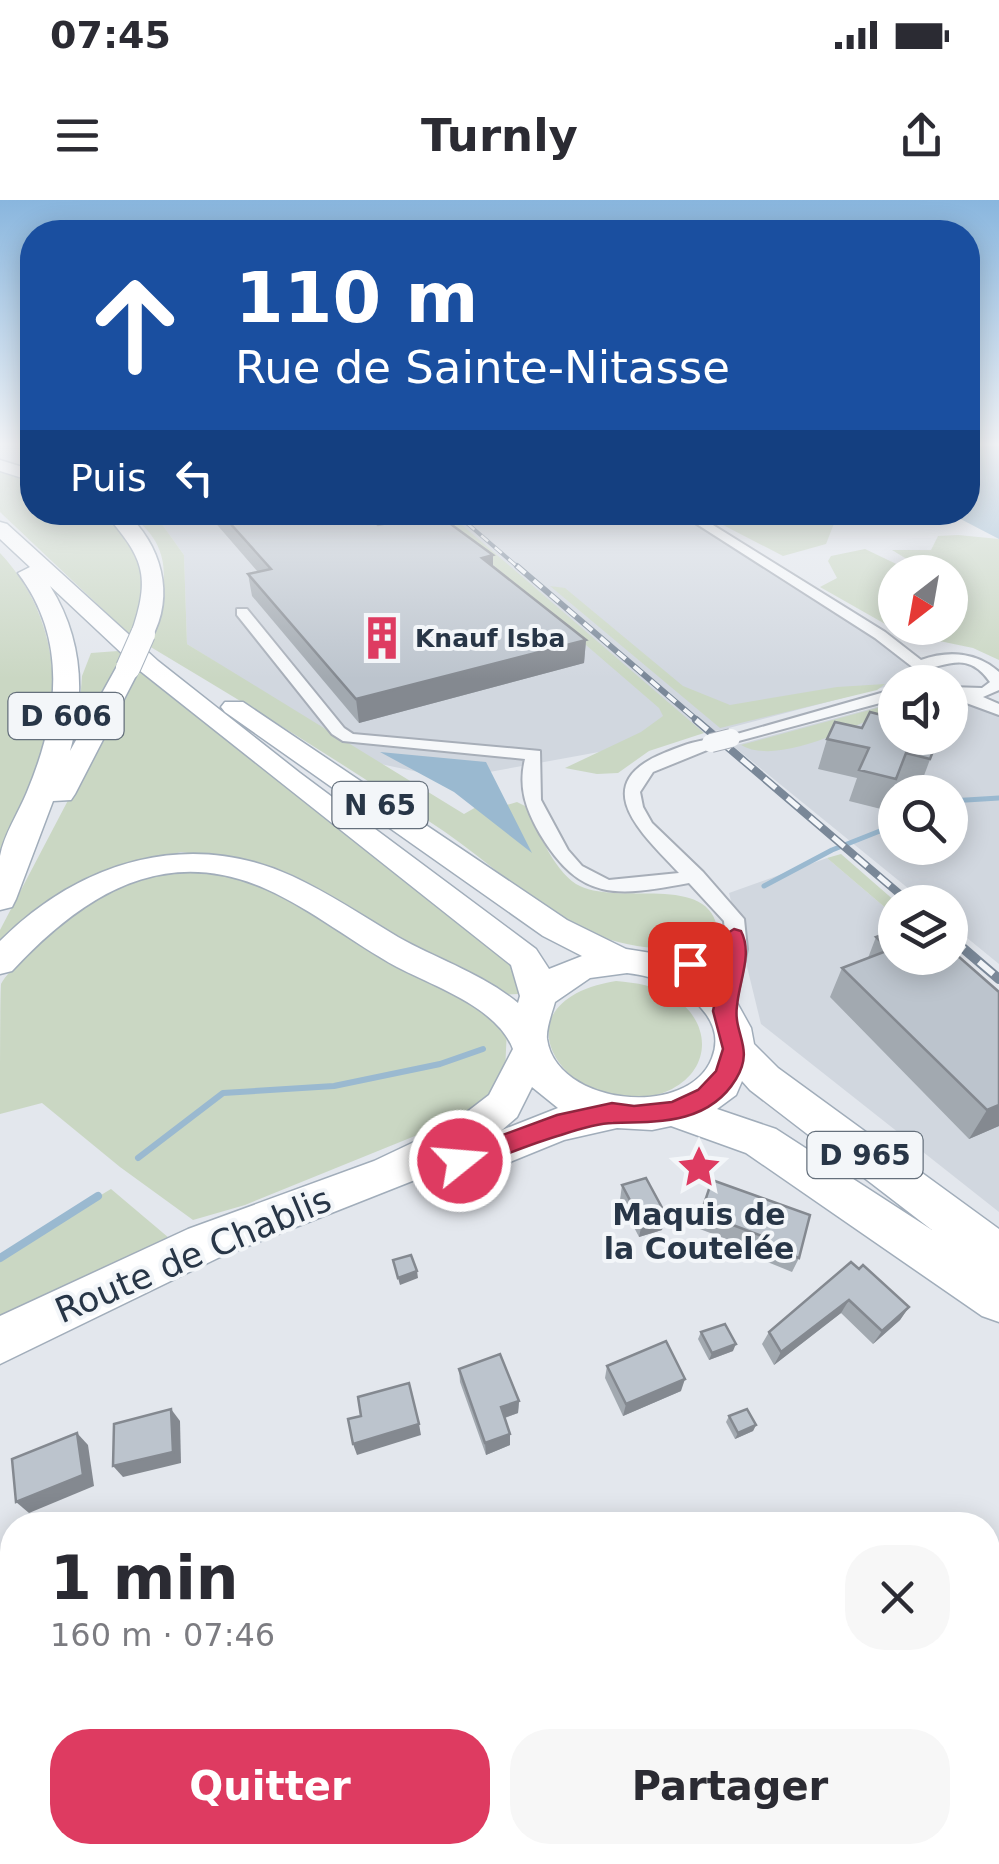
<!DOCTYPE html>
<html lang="fr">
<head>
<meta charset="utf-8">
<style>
  :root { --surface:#fff; --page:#f7f7f7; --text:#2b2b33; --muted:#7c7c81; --accent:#de3b61 }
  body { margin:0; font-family:"DejaVu Sans",sans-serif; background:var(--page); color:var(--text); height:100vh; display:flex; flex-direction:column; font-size:38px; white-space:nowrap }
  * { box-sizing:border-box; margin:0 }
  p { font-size:32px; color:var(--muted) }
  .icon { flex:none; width:55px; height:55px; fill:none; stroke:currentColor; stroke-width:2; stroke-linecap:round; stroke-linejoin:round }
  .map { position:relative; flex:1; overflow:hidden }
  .drawer { position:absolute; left:0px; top:1312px; width:1000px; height:352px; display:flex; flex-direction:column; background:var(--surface); border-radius:40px 40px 0 0; box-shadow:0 5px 25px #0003 }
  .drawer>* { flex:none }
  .hud { position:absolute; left:20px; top:20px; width:960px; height:305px; border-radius:40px; box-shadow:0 5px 25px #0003; background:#1a4fa0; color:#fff; overflow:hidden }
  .needle { width:65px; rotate:211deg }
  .controls { position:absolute; left:878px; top:355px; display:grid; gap:20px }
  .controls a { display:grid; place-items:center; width:90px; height:90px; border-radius:50%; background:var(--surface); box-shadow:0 5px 25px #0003; font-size:50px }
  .pin { position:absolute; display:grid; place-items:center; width:85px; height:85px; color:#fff; margin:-42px; border-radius:20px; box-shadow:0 5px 15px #0006 }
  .me { position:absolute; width:110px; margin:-55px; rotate:73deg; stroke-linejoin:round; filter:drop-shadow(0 0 8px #0008) }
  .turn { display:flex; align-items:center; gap:35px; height:210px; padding:0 50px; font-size:45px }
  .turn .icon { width:130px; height:130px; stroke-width:2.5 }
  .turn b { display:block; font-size:70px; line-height:85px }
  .then { display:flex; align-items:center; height:95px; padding:0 50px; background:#0003; gap:20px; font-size:38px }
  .round { display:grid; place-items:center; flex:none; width:105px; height:105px; border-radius:40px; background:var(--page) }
  .headline { display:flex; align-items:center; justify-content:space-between; height:170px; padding:0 50px }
  h1 { font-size:60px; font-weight:800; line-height:75px }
  .primary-button { display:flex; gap:20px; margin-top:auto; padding:20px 50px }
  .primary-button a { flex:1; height:115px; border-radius:40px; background:var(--accent); color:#fff; font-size:40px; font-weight:800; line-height:115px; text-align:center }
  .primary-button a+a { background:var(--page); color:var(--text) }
  .status { display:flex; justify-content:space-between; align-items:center; height:70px; padding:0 50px; background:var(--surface); direction:ltr }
  .status svg { height:28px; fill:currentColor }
  header { display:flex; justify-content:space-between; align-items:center; height:130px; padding:0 50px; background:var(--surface); font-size:45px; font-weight:800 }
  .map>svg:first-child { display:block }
  .built { fill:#d1d7df; fill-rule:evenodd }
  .green { fill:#cad7c3 }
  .water { fill:#9ab9d0 }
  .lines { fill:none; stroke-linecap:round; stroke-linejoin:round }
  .stream-far2 { stroke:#9ab9d0; stroke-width:5 }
  .stream-far1 { stroke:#9ab9d0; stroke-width:6 }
  .stream { stroke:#9ab9d0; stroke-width:8 }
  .street-casing { stroke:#a7aeb8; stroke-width:4 }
  .primary-casing { stroke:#a1adba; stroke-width:3 }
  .street { fill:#f6f8fa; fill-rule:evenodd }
  .primary { fill:#fff; fill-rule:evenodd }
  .rail-far3-casing { stroke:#7a8898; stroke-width:4 }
  .rail-far2-casing { stroke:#7a8898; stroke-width:6 }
  .rail-far1-casing { stroke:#7a8898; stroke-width:8 }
  .rail-casing { stroke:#7a8898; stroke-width:10 }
  .rail-far3 { stroke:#f3f6f9; stroke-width:2.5; stroke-dasharray:9; stroke-linecap:butt }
  .rail-far2 { stroke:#f3f6f9; stroke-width:4; stroke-dasharray:11; stroke-linecap:butt }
  .rail-far1 { stroke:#f3f6f9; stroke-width:5; stroke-dasharray:15; stroke-linecap:butt }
  .rail { stroke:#f3f6f9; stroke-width:6; stroke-dasharray:19; stroke-linecap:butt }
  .street-bridge-casing { stroke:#a7aeb8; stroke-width:20; stroke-linecap:butt }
  .primary-bridge-casing { stroke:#a1adba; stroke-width:26; stroke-linecap:butt }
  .street-bridge { stroke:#f6f8fa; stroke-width:18 }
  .primary-bridge { stroke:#fff; stroke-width:24 }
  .wall { fill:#a2a9b0 }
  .shaded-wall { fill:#848990 }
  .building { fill:#bcc4cd; stroke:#848990; stroke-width:2.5 }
  .route { fill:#de3b61; stroke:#90263f; stroke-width:2.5 }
  .labels { text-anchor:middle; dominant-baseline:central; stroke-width:8; stroke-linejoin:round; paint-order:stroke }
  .far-poi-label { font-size:25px; font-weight:bold; fill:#283647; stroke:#f3f6f9; text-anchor:start }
  .shield { fill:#f3f6f9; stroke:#65707c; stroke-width:2.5 }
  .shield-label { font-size:28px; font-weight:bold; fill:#283647 }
  .poi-label { font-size:30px; font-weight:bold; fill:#283647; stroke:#f3f6f9 }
  .near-street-label { font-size:35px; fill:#283647; stroke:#f3f6f9 }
</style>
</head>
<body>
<div class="status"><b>07:45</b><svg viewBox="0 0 49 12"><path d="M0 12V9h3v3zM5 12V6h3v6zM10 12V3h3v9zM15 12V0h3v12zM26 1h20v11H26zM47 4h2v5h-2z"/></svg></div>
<header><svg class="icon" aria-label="menu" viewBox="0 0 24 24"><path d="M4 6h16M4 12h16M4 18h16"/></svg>Turnly<svg class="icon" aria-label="share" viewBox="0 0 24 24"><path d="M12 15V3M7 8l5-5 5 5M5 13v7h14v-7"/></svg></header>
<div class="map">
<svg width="999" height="1664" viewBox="0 0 999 1664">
  <rect width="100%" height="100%" fill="#e3e7ed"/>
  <!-- built -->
  <g class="built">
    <polygon points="154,313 689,313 915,456 911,480 725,529 451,579 376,563 187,444 184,355"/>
    <path d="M950 498 999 515V764L950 724V702H925L733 546 895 502V538H950ZM895 592H950V648H895Z"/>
    <polygon points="827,658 895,716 895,758 999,812 999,1012 761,824 729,693"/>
  </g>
  <!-- green -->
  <g class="green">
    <polygon points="0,268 32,279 32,312 106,313 137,344 146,392 132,437 0,312"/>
    <path d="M127 313H154L184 355 187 444 464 614 485 602 493 609 517 602 525 606C539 631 552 668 576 684 616 708 711 670 718 732 691 758 629 748 596 735 541 712 494 666 445 632 349 567 250 506 149 446 163 394 182 349 127 313Z"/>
    <polygon points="433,313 448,313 704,533 649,551 618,573 597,574 565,568 641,532 663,516 659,508"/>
    <polygon points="700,313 871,313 835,321 826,344 783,356"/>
    <polygon points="958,335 999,339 999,460 973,448 901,433 820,387 837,378 828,361 831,356 865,349 913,372 895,372 895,428 950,428 950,372 928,372 892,350 931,350 938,336"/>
    <path d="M0 353C48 404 62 471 48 539 41 569 13 622 0 653Z"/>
    <polygon points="550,386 565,388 683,486 730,505 837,487 885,484 877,490 720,528"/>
    <polygon points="118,451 124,456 77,545 82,476 91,453"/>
    <polygon points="139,465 521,772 518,794 501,795 315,689 255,662 181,652 116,668 0,755 0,730"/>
    <path d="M895 503V508C859 524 777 567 741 545Z"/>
    <polygon points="841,654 896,702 895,716 827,658"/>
    <path d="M199 670 272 686 488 812 507 828 505 872 479 910 245 1005 193 1020 120 967 42 903 0 914C0 893 0 797 1 784 5 776 15 767 20 760 66 704 127 673 199 670Z"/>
    <path d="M616 781C636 783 657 785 675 798 711 823 712 868 672 889 580 934 478 804 616 781Z"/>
    <polygon points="111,989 169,1038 0,1118 0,1056"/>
  </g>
  <!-- water -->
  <g class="water">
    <polygon points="968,246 999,246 999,339 949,313 968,312"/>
    <polygon points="380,552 486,562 532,653 454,592"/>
  </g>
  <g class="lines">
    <!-- stream-far2 -->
    <g class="stream-far2">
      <polyline points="950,601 999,598"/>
      <polyline points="764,686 832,650 895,625"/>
    </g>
    <!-- stream-far1 -->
    <polyline class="stream-far1" points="138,958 223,893 334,886 440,864 483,849"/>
    <!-- stream -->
    <polyline class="stream" points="0,1058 98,996"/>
    <!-- street casing -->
    <g class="street-casing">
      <g id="street">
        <path d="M678 312H692L885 432 921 460C948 450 977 452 999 472V490L983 497 999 504V515L950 497V487L982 488 990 482C965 446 943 471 915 469L875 438Z"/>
        <path d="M237 409H247L344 528 353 534 540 551 541 600 568 650 582 666 609 680 679 673C644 635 585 585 664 553 679 547 700 538 717 540V546L653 572 640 592 643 607 652 623 703 672 744 719 747 749 733 817H717L714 811 726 753 711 765 667 776 656 769 660 764 697 754 725 732 724 721 689 683C618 696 581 703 540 634 526 609 518 588 525 559L343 541 332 534 237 415Z"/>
        <polygon points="895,489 895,499 731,543 723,538"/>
      </g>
    </g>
    <!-- primary casing -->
    <g class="primary-casing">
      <g id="primary">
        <polygon points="0,260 32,270 32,281 0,271"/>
        <path d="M104 312H125C161 344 176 395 151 439L143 441 131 434C152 374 143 358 104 312Z"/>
        <path d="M0 322 7 324 158 461 300 573 536 749 549 769 582 756 543 736 225 512 221 507 225 502H243L567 720 626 749 664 755 710 774 736 801 751 828 754 844 778 868 999 1029V1122L982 1116 746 953 671 926 652 930 617 928 564 940 493 969 440 983 425 976 220 1057 0 1164V1116L188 1029 374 961 450 925 489 895 513 849C497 807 433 786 397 767 353 743 313 710 266 689 163 643 82 696 12 771L0 774V741C79 662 187 628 292 676 329 693 363 716 398 737 437 759 483 774 518 803L520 796 511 765 139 470 75 594 71 600 53 601 16 699 12 707 0 710C0 693 0 672 0 656 4 634 19 612 27 592 58 518 69 441 18 373L30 367 0 339ZM50 386 130 461 119 463 116 468 70 551C86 493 82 437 50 386ZM627 773C659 777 687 788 706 814 716 828 718 843 712 858 688 920 556 905 547 839 546 828 552 813 555 802L590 778ZM742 881 750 890 932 1030 776 929 717 909 736 895ZM532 887 558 908 502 930 517 917Z"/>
      </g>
    </g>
    <!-- street -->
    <use href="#street" class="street"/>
    <!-- primary -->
    <use href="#primary" class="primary"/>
    <!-- rail-far3 casing -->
    <g class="rail-far3-casing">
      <polyline id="rail-far3" points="454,312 520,369"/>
    </g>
    <!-- rail-far2 casing -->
    <g class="rail-far2-casing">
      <polyline id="rail-far2" points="517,366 699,522"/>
    </g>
    <!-- rail-far1 casing -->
    <g class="rail-far1-casing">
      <polyline id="rail-far1" points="696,520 909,702"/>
    </g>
    <!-- rail casing -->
    <g class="rail-casing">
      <polyline id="rail" points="950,737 999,779"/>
    </g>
    <!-- rail-far3 -->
    <use href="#rail-far3" class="rail-far3"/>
    <!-- rail-far2 -->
    <use href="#rail-far2" class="rail-far2"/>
    <!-- rail-far1 -->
    <use href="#rail-far1" class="rail-far1"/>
    <!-- rail -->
    <use href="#rail" class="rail"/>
    <!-- street-bridge casing -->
    <g class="street-bridge-casing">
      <polyline id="street-bridge" points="711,543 731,538"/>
    </g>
    <!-- primary-bridge casing -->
    <g class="primary-bridge-casing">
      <polyline id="primary-bridge" points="128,468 143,434"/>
    </g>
    <!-- street-bridge -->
    <use href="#street-bridge" class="street-bridge"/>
    <!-- primary-bridge -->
    <use href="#primary-bridge" class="primary-bridge"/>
  </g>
  <!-- wall -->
  <g class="wall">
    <polygon points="206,312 363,312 378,325 493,366 586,440 584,463 359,523 252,396 248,374 258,372"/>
    <polygon points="862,528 895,538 938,538 919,589 895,584 885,610 849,601 857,578 818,569 827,539"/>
    <polygon points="876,737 999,792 999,926 969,939 830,797 842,768 868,758"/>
    <polygon points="712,980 799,1058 792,1072 755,1057 756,1050 697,1028"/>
    <polygon points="622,985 662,1030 639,1037 620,1000"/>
    <polygon points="859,1069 909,1107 900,1120 873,1144 841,1113 774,1165 762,1144 769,1132"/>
    <polygon points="701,1132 733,1151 709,1160 698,1139"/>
    <polygon points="607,1166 681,1191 623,1216 605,1178"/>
    <polygon points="459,1169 519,1201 518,1213 505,1218 510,1234 510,1245 486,1255 460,1182"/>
    <polygon points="729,1216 756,1225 753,1231 735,1239 726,1222"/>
  </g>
  <!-- shaded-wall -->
  <g class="shaded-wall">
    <polygon points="493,355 493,377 482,358"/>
    <polygon points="586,440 584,463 359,523 356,499"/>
    <polygon points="999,905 999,926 969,939 987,910"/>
    <polygon points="666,1015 662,1030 639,1037 642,1023"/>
    <polygon points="417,1071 418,1078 400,1085 398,1078"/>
    <polygon points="849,1100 841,1113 774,1165 781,1152"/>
    <polygon points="909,1107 900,1120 873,1144 882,1131"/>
    <polygon points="736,1144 733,1151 709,1160 712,1153"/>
    <polygon points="685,1179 681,1191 623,1216 626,1204"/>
    <polygon points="519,1201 518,1213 501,1219 501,1207"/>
    <polygon points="171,1209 180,1221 181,1263 123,1277 113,1266"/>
    <polygon points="419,1224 421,1235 357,1255 353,1244"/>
    <polygon points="756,1225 753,1231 735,1239 738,1233"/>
    <polygon points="77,1233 88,1245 94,1286 29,1313 16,1302"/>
    <polygon points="510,1234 510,1245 486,1255 485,1243"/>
  </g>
  <!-- building -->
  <g class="building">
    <polygon points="220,312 363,312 378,325 437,314 493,355 482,358 586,440 356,499 248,374 271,369"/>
    <polygon points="870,512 893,518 895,514 895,538 938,538 930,559 906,553 896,579 859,570 869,548 827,539 835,522 862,528"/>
    <polygon points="895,730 895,758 950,758 950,749 999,792 999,905 987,910 842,768 889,750 876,737"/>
    <polygon points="646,978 666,1015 642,1023 622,985"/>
    <polygon points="712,980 810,1015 799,1058 760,1043 762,1036 701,1013"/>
    <polygon points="411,1055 417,1071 398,1078 393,1060"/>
    <polygon points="851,1062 859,1069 863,1065 909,1107 882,1131 849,1100 781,1152 769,1132"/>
    <polygon points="725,1124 736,1144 712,1153 701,1132"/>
    <polygon points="666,1141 685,1179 626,1204 607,1166"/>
    <polygon points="500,1154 519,1201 501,1207 510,1234 485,1243 459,1169"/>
    <polygon points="409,1183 419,1224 353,1244 348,1219 361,1216 358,1197"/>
    <polygon points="171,1209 173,1252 113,1266 114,1224"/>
    <polygon points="747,1209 756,1225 738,1233 729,1216"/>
    <polygon points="77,1233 83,1275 16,1302 12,1259"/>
    <polygon points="994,1536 999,1544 999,1607 988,1613 988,1540"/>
  </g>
  <!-- sky -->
  <linearGradient id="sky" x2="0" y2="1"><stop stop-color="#89b6de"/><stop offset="0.51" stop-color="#f2f4f7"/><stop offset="1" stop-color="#f2f4f7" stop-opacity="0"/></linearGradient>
  <rect width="999" height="479" fill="url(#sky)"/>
  <!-- route -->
  <path class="route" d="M734 729 741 731C753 754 739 781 737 806 733 834 755 848 736 879 709 924 658 922 613 923 597 923 576 930 561 935 526 945 493 960 460 972L451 969 447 961 451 954 557 915 612 903 634 906 672 902 698 890 716 871 723 849 713 811 724 758 690 772 679 764Z"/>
  <!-- icons -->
  <defs>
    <g id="building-bare" transform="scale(3.45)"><path d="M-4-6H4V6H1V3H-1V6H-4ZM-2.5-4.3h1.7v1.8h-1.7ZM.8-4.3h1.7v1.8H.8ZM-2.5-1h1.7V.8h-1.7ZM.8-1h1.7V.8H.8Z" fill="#de3b61" stroke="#f3f6f9" stroke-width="2.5" paint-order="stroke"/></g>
    <g id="sight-bare" transform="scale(3.45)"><path d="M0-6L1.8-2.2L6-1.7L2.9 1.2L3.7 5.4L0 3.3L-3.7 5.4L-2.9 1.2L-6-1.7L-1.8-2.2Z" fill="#de3b61" stroke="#f3f6f9" stroke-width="2.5" paint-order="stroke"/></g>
  </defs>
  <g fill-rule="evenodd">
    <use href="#building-bare" x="382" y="438"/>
    <use href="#sight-bare" x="699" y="967"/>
  </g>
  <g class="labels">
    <!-- far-poi labels -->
    <g class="far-poi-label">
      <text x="415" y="438">Knauf Isba</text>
    </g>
    <!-- shield labels -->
    <g class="shield">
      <rect x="8.5" y="493" width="115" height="46" rx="8"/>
      <rect x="332.5" y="582" width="95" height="46" rx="8"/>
      <rect x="807.5" y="932" width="115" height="46" rx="8"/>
    </g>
    <g class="shield-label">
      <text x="66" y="516">D 606</text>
      <text x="380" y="605">N 65</text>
      <text x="865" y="955">D 965</text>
    </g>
    <!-- poi labels -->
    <g class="poi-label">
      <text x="699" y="1014">Maquis de<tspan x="699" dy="34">la Coutelée</tspan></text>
    </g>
    <!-- near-street labels -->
    <g class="near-street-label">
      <text transform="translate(193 1055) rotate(-23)">Route de Chablis</text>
    </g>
  </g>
</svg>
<div class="controls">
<a><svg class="needle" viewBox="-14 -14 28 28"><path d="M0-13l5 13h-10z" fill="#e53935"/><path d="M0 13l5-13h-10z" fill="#7c7c81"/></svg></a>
<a><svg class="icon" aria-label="sound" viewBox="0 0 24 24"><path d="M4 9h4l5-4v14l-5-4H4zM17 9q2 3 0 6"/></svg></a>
<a><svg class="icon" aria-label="search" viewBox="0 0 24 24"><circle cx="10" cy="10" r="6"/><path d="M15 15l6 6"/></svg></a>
<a><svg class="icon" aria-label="layers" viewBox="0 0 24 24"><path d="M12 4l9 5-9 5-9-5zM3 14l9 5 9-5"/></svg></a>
</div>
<div class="pin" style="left:690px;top:764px;background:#d93025"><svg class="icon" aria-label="arrive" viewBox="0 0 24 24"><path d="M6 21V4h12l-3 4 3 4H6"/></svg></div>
<svg class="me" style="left:460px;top:961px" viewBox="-20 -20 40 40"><circle r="17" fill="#de3b61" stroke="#fff" stroke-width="3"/><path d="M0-11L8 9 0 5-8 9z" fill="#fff"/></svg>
<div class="hud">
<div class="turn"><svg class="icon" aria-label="ahead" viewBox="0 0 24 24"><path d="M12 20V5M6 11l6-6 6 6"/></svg><div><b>110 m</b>Rue de Sainte-Nitasse</div></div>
<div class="then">Puis<svg class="icon" aria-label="left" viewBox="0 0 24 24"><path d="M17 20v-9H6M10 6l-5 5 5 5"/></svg></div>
</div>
<section class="drawer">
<div class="headline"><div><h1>1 min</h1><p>160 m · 07:46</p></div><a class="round"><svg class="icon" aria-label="close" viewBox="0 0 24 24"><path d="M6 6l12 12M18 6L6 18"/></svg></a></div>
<div class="primary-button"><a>Quitter</a><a>Partager</a></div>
</section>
</div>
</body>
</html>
